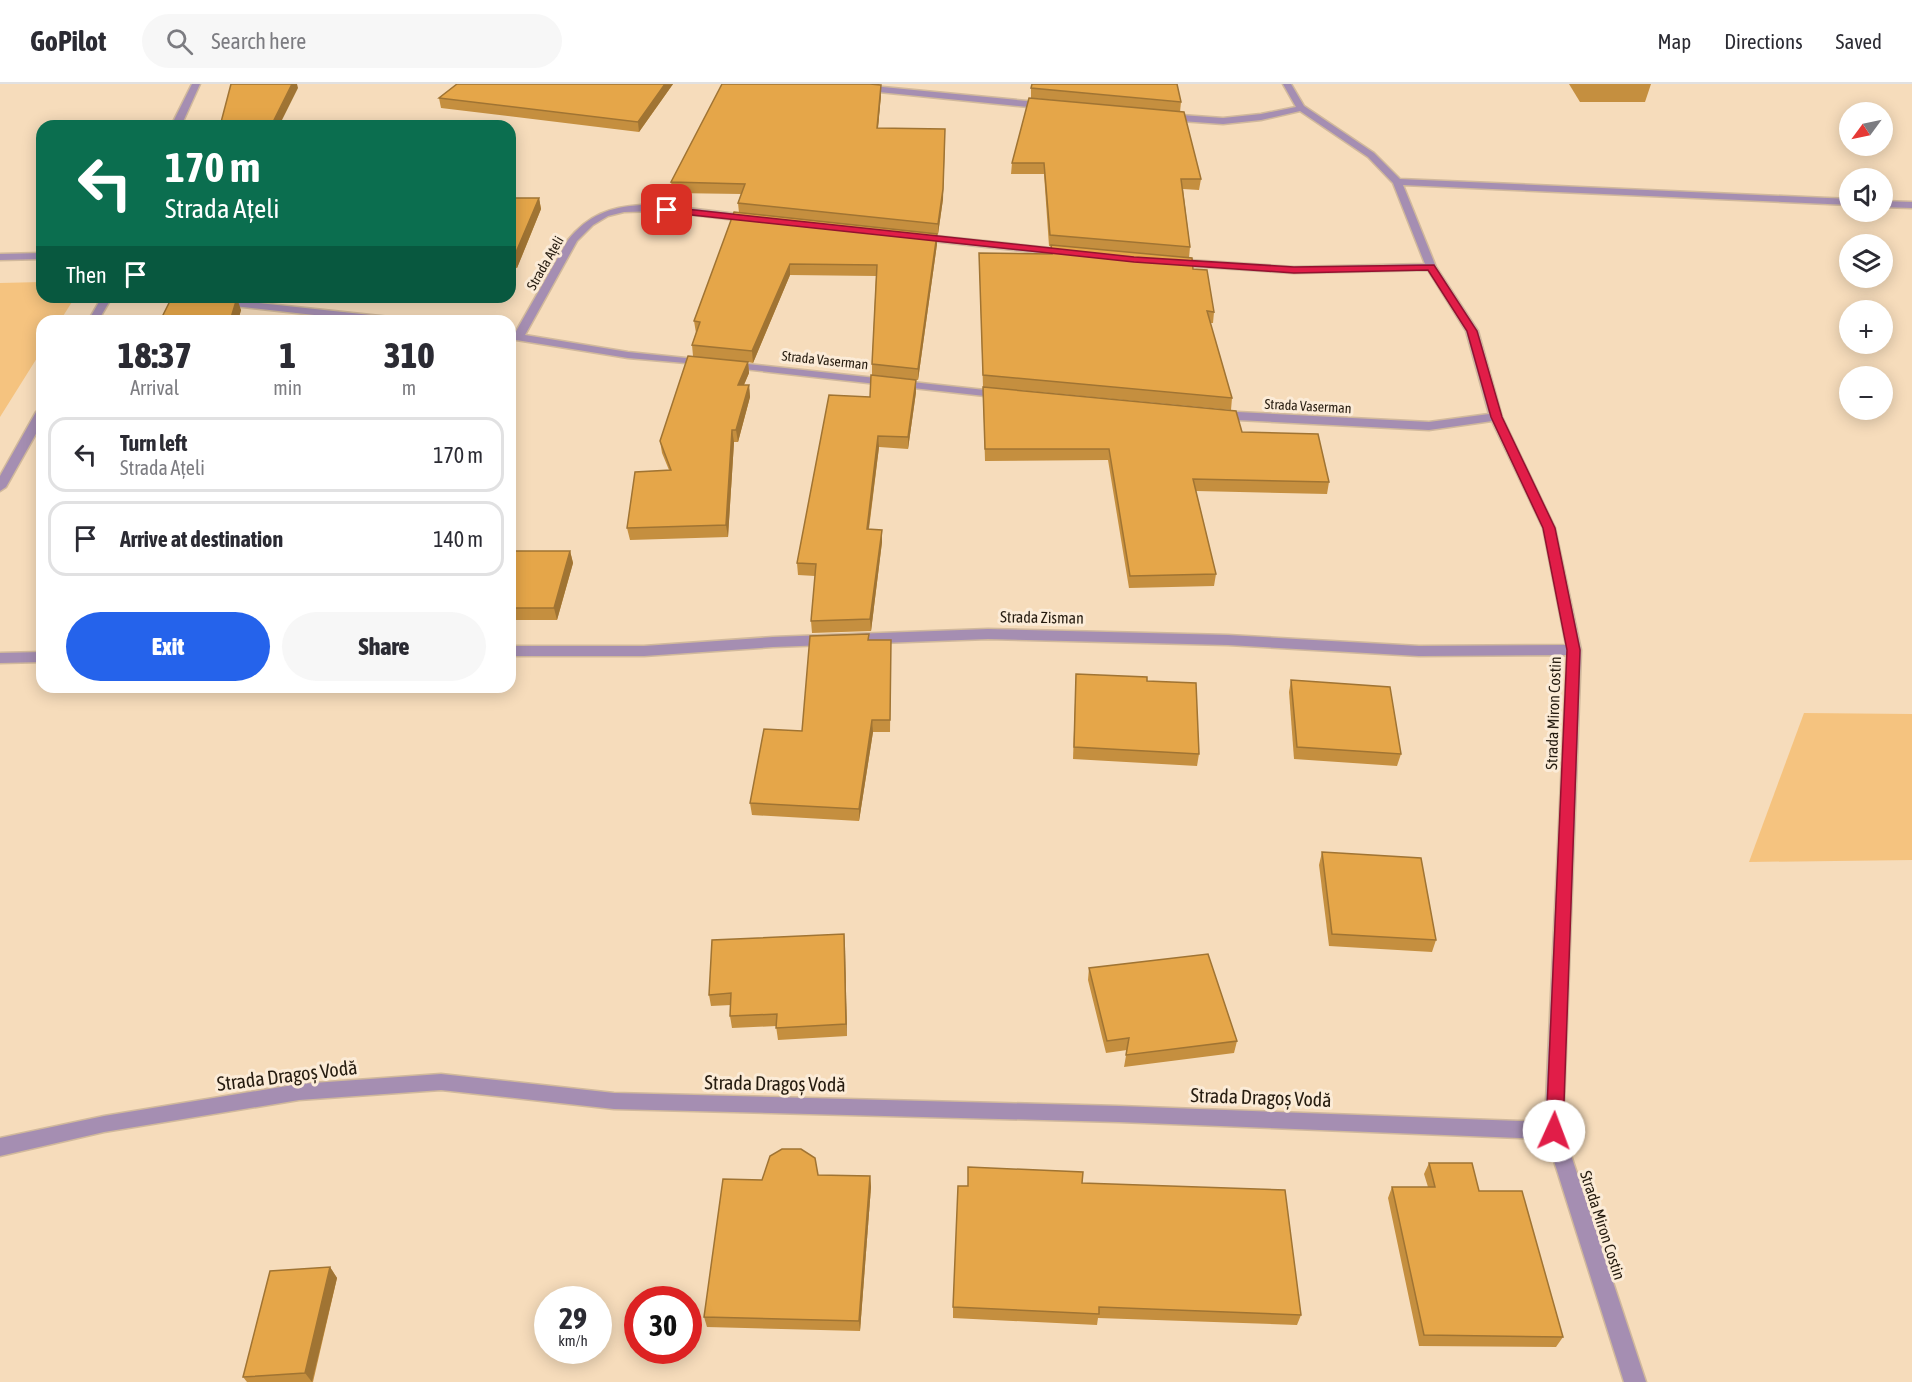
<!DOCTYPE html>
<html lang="en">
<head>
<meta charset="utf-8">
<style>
  :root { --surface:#fff; --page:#f7f7f7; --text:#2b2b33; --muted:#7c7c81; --line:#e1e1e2; --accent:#2563eb }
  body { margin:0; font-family:"Asap Condensed",sans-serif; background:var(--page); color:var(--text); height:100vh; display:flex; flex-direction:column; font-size:22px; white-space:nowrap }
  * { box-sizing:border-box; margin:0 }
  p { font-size:20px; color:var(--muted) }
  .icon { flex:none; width:33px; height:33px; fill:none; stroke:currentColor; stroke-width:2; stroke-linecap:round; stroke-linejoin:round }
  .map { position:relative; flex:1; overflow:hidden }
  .drawer { position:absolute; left:36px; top:231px; width:480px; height:378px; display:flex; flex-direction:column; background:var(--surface); border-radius:18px; box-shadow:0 3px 15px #0003 }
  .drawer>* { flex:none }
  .top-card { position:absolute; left:36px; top:36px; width:480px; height:183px; border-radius:18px; box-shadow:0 3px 15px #0003; background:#0b6e4f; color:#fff; overflow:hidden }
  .needle { width:39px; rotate:237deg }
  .controls { position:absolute; left:1839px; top:18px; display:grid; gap:12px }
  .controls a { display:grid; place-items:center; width:54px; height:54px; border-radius:50%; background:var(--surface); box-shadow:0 3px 15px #0003; font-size:30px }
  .speed { position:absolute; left:534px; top:1202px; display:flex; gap:12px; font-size:30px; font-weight:700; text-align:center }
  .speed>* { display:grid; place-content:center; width:78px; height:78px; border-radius:50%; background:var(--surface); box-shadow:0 3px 15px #0003; line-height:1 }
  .speed small { font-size:15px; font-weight:400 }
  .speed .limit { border:9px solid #d22; background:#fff; color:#111 }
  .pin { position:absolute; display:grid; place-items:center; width:51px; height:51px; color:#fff; margin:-26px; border-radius:12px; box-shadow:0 3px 9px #0006 }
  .me { position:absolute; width:66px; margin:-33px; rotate:2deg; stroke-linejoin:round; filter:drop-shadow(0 0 4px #0008) }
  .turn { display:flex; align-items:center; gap:21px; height:126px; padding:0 30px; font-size:27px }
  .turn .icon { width:78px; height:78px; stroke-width:2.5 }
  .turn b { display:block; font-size:42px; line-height:51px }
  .then { display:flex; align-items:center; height:57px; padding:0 30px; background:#0003; gap:12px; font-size:22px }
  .eta { display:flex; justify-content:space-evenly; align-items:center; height:102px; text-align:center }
  .eta b { font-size:36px; font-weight:800; line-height:42px }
  .action { display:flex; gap:12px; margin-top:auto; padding:12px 30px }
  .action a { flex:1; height:69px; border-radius:36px; background:var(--accent); color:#fff; font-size:24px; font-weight:800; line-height:69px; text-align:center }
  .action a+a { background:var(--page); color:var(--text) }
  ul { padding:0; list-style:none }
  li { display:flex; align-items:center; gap:18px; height:75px; margin:0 12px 9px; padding:0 18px; border:3px solid var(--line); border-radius:18px }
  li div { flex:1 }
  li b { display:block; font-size:22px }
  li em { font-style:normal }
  header { display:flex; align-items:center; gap:36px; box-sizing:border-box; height:84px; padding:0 30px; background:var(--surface); border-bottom:2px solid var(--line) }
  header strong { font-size:28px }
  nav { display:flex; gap:33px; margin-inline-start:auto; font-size:21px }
  .search { width:420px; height:54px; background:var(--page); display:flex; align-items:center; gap:15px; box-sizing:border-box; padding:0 21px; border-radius:33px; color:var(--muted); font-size:22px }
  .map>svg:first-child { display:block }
  .green { fill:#f5c37f }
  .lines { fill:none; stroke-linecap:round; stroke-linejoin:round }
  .minor-casing { stroke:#d1b99c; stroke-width:3 }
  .minor { fill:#a58eb2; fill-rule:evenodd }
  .wall { fill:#c58f3f }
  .shaded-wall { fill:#a07433 }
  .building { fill:#e5a649; stroke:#a07433; stroke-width:1.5 }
  .route { fill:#e11d48; stroke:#92132f; stroke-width:1.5 }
  .labels { text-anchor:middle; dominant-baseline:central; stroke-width:6; stroke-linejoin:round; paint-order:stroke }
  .far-street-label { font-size:14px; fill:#261c10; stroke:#fbebd7 }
  .street-label { font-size:16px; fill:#261c10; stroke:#fbebd7 }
  .near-street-label { font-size:20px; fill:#261c10; stroke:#fbebd7 }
</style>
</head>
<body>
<header>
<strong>GoPilot</strong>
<div class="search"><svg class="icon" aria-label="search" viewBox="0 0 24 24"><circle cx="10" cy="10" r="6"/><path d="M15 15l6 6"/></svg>Search here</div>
<nav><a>Map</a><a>Directions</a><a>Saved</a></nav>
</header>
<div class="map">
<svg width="1912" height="1298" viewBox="0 0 1912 1298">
  <rect width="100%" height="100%" fill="#f6dcbb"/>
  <!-- green -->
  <g class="green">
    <polygon points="42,198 42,213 75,213 60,237 42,237 42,266 0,333 0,199"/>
    <polygon points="1804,629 1912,630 1912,776 1749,778"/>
  </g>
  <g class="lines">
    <!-- minor casing -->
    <g class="minor-casing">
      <g id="minor">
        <polygon points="192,0 200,0 181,42 171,42"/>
        <polygon points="1283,0 1291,0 1304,22 1374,69 1400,95 1850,115 1850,121 1403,101 1436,183 1478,247 1502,333 1555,444 1581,566 1563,1047 1646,1298 1624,1298 1547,1055 1119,1038 614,1025 441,1006 299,1016 104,1048 0,1072 0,1054 104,1032 299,1000 441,990 614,1009 1119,1022 1545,1038 1567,571 1419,572 1228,561 988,555 773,563 644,572 510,572 510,562 644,562 773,553 988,545 1228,551 1419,562 1566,561 1543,444 1492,337 1429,346 1218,335 1212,331 1218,327 1429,338 1489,330 1466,247 1428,186 1294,189 1173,181 1168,178 1173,175 1294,183 1425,180 1393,99 1368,73 1300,27 1261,36 1223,40 1167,36 1163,33 1167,30 1223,34 1261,30 1296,23"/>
        <polygon points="862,1 1048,19 1052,22 1048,25 859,6 859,2"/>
        <polygon points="1882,117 1912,118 1912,124 1882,123"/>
        <path d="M641 121 680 123 753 132 758 135 753 138 660 127 624 128 608 132 593 141 577 157 525 251 628 268 705 276 711 279 709 281 628 274 510 255V249H515L568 156C588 131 610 123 641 121Z"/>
        <polygon points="917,150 1069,166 1074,169 1069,172 913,155 912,153"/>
        <polygon points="42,169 42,175 0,176 0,170"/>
        <polygon points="102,213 112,213 98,237 88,237"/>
        <polygon points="220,215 399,234 404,237 368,237 216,220 216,216"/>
        <polygon points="729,278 1003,308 1009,311 1003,314 725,283 725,279"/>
        <polygon points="42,324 42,339 6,403 0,407 0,392 36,328"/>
        <polygon points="42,568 42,578 0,579 0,569"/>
      </g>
    </g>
    <!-- minor -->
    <use href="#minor" class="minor"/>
  </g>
  <!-- wall -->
  <g class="wall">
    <polygon points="457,0 673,0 639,48 441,24 439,14"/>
    <polygon points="1569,0 1651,0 1645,18 1580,18"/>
    <polygon points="1031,4 1181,18 1180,28 1031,14"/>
    <polygon points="881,11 878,44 943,115 938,150 937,150 937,160 918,296 872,291 872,280 876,192 790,191 753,279 748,278 749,289 744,301 749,301 750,313 738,358 734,358 728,453 630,456 627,444 669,386 662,369 660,357 693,272 692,261 696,249 694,237 739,129 738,119 741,110 673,109 671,98"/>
    <polygon points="1029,14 1201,95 1199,106 1183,105 1190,163 1189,174 1193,185 1214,228 1213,239 1210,239 1232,314 1231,326 983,303 979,169 1050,170 1051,162 1049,162 1044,90 1011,90 1012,79"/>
    <polygon points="510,114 539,114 541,125 517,184 510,184"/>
    <polygon points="172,213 246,213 245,214 225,213 241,226 238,237 160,237"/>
    <polygon points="916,296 916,308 908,365 879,363 869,445 882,458 871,547 812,549 811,537 815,492 798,491 797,479 870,313"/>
    <polygon points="983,303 1242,348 1329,398 1327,410 1196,407 1216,490 1214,502 1129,504 1108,376 985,377"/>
    <polygon points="510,467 570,467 573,479 557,536 510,536"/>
    <polygon points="869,556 891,556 890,648 873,648 859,737 752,731 750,719 802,647"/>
    <polygon points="1076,590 1147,597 1199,670 1197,682 1073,675"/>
    <polygon points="1291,596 1401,670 1397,682 1294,675 1289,608"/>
    <polygon points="1322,768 1436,856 1432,868 1329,862 1319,781"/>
    <polygon points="844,850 847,952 778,956 776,942 732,944 730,932 731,921 711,922 709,911"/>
    <polygon points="1089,884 1237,957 1234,969 1124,983 1127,966 1106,969 1088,896"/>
    <polygon points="1429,1079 1479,1107 1563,1253 1556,1263 1419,1262 1388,1114 1392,1103 1428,1103 1424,1090"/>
    <polygon points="818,1091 870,1092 871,1103 860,1247 707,1243 704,1233 762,1096"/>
    <polygon points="1082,1099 1301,1231 1297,1241 1098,1234 1097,1241 953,1234 953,1223"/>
    <polygon points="330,1183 337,1194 313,1298 247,1298 243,1293"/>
  </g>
  <!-- shaded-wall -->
  <g class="shaded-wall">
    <polygon points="292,0 297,0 298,4 279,42 271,42"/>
    <polygon points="665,0 673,0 639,48 638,38"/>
    <polygon points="881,1 881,11 877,54 877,44"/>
    <polygon points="945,55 943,115 938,150 938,140"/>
    <polygon points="539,114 541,125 517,184 514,173"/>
    <polygon points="937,150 937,160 918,296 918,285"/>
    <polygon points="790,180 790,191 753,279 752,267"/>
    <polygon points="237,214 241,226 238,237 230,237"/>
    <polygon points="748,278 749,289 739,312 738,301"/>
    <polygon points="916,296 916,308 908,365 908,353"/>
    <polygon points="749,301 750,313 738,358 736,346"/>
    <polygon points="512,315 515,327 510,336 510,320"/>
    <polygon points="732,346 734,358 728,453 726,441"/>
    <polygon points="878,352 879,363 867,457 867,445"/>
    <polygon points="882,446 882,458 871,547 870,535"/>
    <polygon points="570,467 573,479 557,536 554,524"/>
    <polygon points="872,636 873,648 859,737 859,725"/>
    <polygon points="844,850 845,862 847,952 846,940"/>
    <polygon points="870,1092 871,1103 860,1247 859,1237"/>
    <polygon points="330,1183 337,1194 312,1298 305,1289"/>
  </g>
  <!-- building -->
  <g class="building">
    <polygon points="231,0 292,0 271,42 220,42"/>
    <polygon points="457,0 665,0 638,38 439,14"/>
    <polygon points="722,0 870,0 881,1 877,44 945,45 943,105 938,140 738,119 745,100 671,98"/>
    <polygon points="1032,0 1177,0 1181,18 1031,4"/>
    <polygon points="1029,14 1184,28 1201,95 1181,95 1190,163 1050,151 1044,79 1012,79"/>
    <polygon points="510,114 539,114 514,173 510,173"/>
    <polygon points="734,128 937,150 918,285 872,280 877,181 790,180 752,267 692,261 700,238 694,237"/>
    <polygon points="1051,161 1192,174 1193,185 1207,186 1214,228 1207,227 1232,314 983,291 979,169 1052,170"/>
    <polygon points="172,213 223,213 237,214 230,237 160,237"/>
    <polygon points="688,272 748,278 738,301 749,301 736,346 732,346 726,441 627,444 635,388 671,386 660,357"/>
    <polygon points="871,291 916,296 908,353 878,352 867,445 882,446 870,535 811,537 816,480 797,479 829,311 870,313"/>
    <polygon points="983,303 1236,327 1242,348 1318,350 1329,398 1193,395 1216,490 1130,492 1109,365 985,365"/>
    <polygon points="510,467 570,467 554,524 510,524"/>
    <polygon points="869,550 868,556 891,556 890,636 872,636 859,725 750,719 764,645 802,647 810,552"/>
    <polygon points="1076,590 1147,593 1147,597 1196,599 1199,670 1074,663"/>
    <polygon points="1291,596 1390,603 1401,670 1297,663"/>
    <polygon points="1322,768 1421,774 1436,856 1332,850"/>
    <polygon points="844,850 846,940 776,944 777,930 730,932 731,909 709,911 712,856"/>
    <polygon points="1208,870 1237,957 1126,971 1129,954 1107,957 1089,884"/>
    <polygon points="782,1065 801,1065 815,1074 818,1091 870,1092 859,1237 704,1233 723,1095 762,1096 770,1072"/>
    <polygon points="1429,1079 1472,1079 1479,1107 1522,1107 1563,1253 1424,1251 1392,1103 1435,1103"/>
    <polygon points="968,1083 1083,1088 1082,1099 1285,1106 1301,1231 1099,1223 1099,1230 953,1223 958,1102 968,1102"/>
    <polygon points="330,1183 305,1289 243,1293 270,1187"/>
  </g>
  <!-- route -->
  <polygon class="route" points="667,123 1134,173 1294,183 1434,181 1477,247 1502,333 1555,444 1580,566 1563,1047 1561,1052 1554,1055 1548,1052 1546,1047 1567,566 1543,444 1491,333 1467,247 1428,186 1294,189 1134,178 664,128 664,124"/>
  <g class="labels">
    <!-- far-street labels -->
    <g class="far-street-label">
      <text transform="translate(545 179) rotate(-60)">Strada Ațeli</text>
      <text transform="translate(825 276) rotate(6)">Strada Vaserman</text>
      <text transform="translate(1308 322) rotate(3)">Strada Vaserman</text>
    </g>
    <!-- street labels -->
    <g class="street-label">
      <text transform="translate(1042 533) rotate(1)">Strada Zisman</text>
      <text transform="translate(1553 629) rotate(-88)">Strada Miron Costin</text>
      <text transform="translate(1603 1141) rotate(72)">Strada Miron Costin</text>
    </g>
    <!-- near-street labels -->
    <g class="near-street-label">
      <text transform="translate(287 991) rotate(-7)">Strada Dragoș Vodă</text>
      <text transform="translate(775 999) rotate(1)">Strada Dragoș Vodă</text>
      <text transform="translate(1261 1013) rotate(2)">Strada Dragoș Vodă</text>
    </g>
  </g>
</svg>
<div class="controls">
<a><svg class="needle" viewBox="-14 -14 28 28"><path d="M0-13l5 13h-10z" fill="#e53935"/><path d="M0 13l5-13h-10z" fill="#7c7c81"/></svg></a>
<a><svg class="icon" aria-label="sound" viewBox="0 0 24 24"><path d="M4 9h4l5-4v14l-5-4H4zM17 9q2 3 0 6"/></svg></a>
<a><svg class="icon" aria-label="layers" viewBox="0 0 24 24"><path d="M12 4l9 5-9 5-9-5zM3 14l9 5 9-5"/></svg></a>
<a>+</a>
<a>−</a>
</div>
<div class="speed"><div>29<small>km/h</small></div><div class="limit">30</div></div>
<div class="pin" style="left:667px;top:126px;background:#d93025"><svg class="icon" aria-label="arrive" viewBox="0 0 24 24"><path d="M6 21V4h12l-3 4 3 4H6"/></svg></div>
<svg class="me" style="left:1554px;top:1047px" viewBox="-20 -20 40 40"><circle r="19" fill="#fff"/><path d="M0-13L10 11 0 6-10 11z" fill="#e11d48"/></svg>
<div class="top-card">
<div class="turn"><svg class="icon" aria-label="left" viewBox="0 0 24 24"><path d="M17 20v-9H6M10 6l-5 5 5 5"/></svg><div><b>170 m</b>Strada Ațeli</div></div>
<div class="then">Then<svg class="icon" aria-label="arrive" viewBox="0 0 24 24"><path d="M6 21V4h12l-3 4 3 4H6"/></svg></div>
</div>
<section class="drawer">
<div class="eta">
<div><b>18:37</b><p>Arrival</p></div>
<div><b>1</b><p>min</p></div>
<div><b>310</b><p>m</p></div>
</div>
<ul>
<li><svg class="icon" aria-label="left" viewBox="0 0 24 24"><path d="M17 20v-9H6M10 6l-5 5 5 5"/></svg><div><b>Turn left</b><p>Strada Ațeli</p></div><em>170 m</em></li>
<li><svg class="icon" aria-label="arrive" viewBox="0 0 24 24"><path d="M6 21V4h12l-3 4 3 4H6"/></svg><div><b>Arrive at destination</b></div><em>140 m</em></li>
</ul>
<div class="action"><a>Exit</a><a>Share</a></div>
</section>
</div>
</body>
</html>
